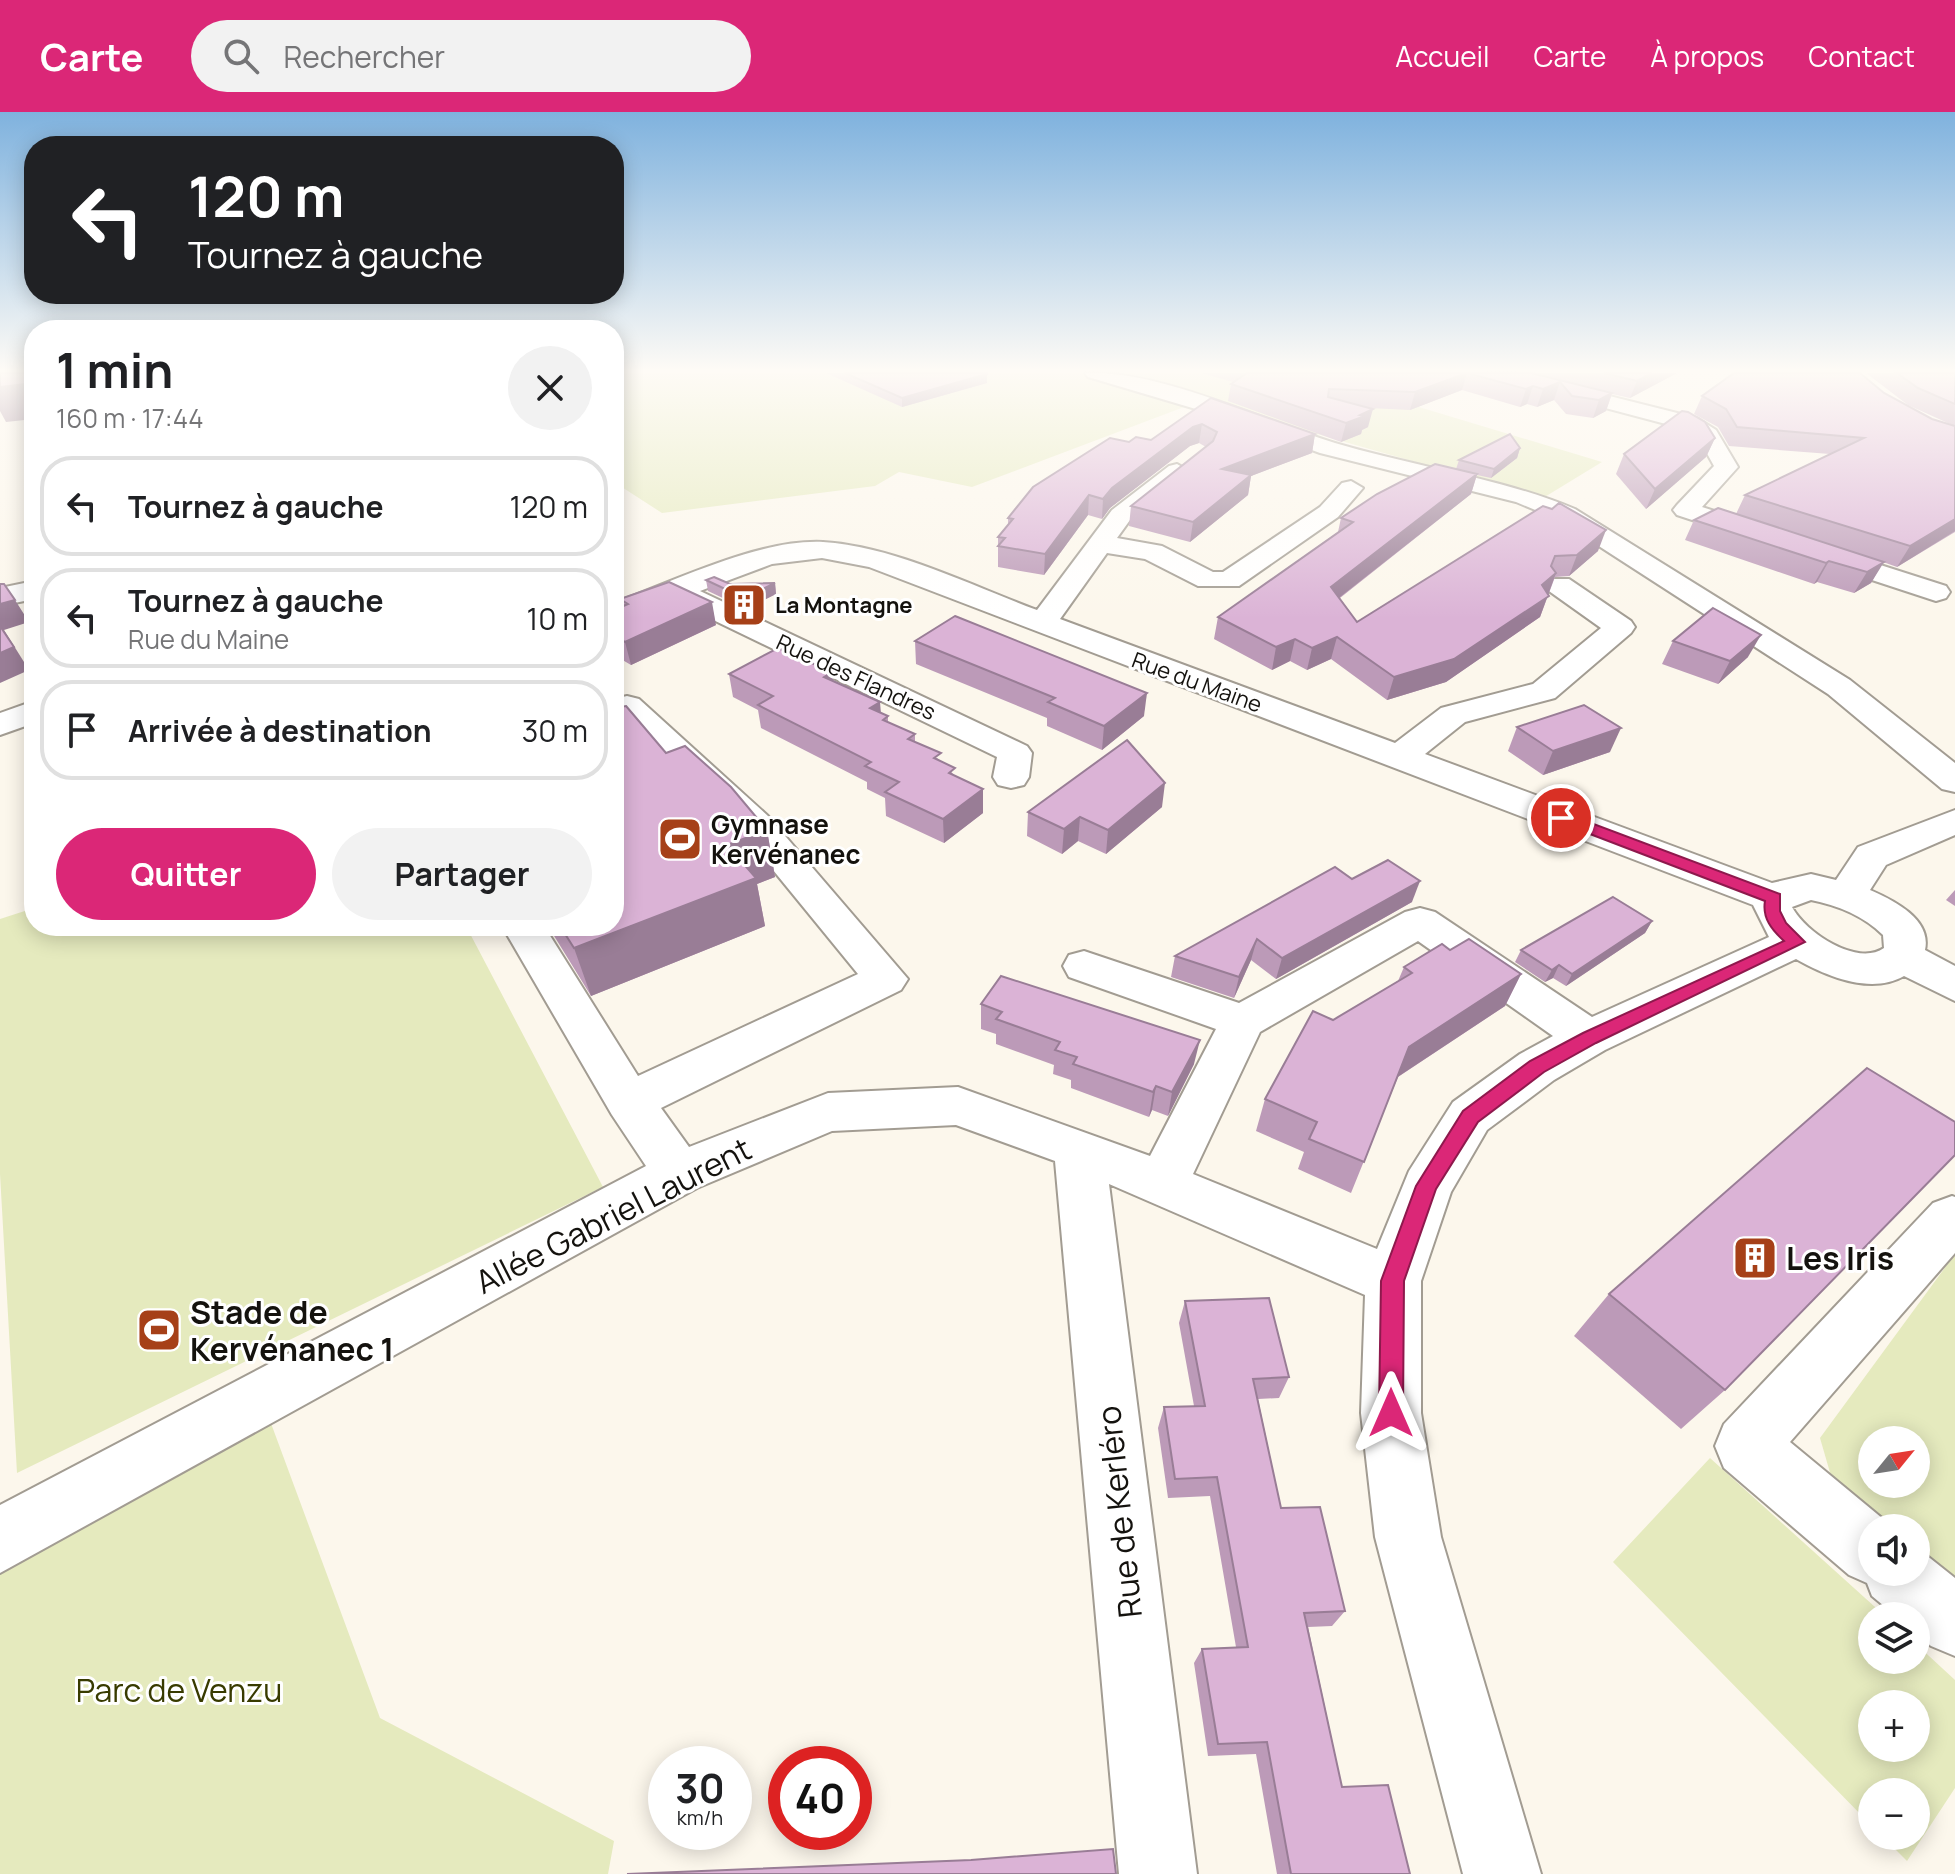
<!DOCTYPE html>
<html lang="fr">
<head>
<meta charset="utf-8">
<style>
  :root { --surface:#fff; --page:#f2f2f2; --text:#202124; --muted:#757577; --line:#e0e0e0; --accent:#db2777 }
  body { margin:0; font-family:Manrope,sans-serif; background:var(--page); color:var(--text); height:100vh; display:flex; flex-direction:column; font-size:30px; white-space:nowrap }
  * { box-sizing:border-box; margin:0 }
  p { font-size:26px; color:var(--muted) }
  .icon { flex:none; width:44px; height:44px; fill:none; stroke:currentColor; stroke-width:2; stroke-linecap:round; stroke-linejoin:round }
  .map { position:relative; flex:1; overflow:hidden }
  .sheet { position:absolute; left:24px; top:208px; width:600px; height:616px; display:flex; flex-direction:column; background:var(--surface); border-radius:32px; box-shadow:0 4px 20px #0003 }
  .sheet>* { flex:none }
  .hud { position:absolute; left:24px; top:24px; width:600px; height:168px; border-radius:32px; box-shadow:0 4px 20px #0003; background:#202124; color:#fff; overflow:hidden }
  .needle { width:52px; rotate:60deg }
  .fabs { position:absolute; left:1858px; top:1314px; display:grid; gap:16px }
  .fabs a { display:grid; place-items:center; width:72px; height:72px; border-radius:50%; background:var(--surface); box-shadow:0 4px 20px #0003; font-size:40px }
  .speed { position:absolute; left:648px; top:1634px; display:flex; gap:16px; font-size:40px; font-weight:700; text-align:center }
  .speed>* { display:grid; place-content:center; width:104px; height:104px; border-radius:50%; background:var(--surface); box-shadow:0 4px 20px #0003; line-height:1 }
  .speed small { font-size:20px; font-weight:400 }
  .speed .limit { border:12px solid #d22; background:#fff; color:#111 }
  .pin { position:absolute; display:grid; place-items:center; width:68px; height:68px; color:#fff; margin:-34px; border:4px solid #fff; border-radius:50%; box-shadow:0 2px 8px #0007 }
  .me { position:absolute; width:88px; margin:-44px; rotate:0deg; stroke-linejoin:round; filter:drop-shadow(0 0 6px #0008) }
  .turn { display:flex; align-items:center; gap:28px; height:168px; padding:0 32px; font-size:36px }
  .turn .icon { width:104px; height:104px; stroke-width:2.5 }
  .turn b { display:block; font-size:56px; line-height:68px }
  .round { display:grid; place-items:center; flex:none; width:84px; height:84px; border-radius:42px; background:var(--page) }
  .summary { display:flex; align-items:center; justify-content:space-between; height:136px; padding:0 32px }
  h1 { font-size:48px; font-weight:700; line-height:60px }
  .primary-button { display:flex; gap:16px; margin-top:auto; padding:16px 32px }
  .primary-button a { flex:1; height:92px; border-radius:48px; background:var(--accent); color:#fff; font-size:32px; font-weight:700; line-height:92px; text-align:center }
  .primary-button a+a { background:var(--page); color:var(--text) }
  ul { padding:0; list-style:none }
  li { display:flex; align-items:center; gap:24px; height:100px; margin:0 16px 12px; padding:0 16px; border:4px solid var(--line); border-radius:32px }
  li div { flex:1 }
  li b { display:block; font-size:30px }
  li em { font-style:normal }
  header { display:flex; align-items:center; gap:48px; box-sizing:border-box; height:112px; padding:0 40px; background:var(--accent); color:#fff }
  header strong { font-size:38px }
  nav { display:flex; gap:44px; margin-inline-start:auto; font-size:28px }
  .search { width:560px; height:72px; background:var(--page); display:flex; align-items:center; gap:20px; box-sizing:border-box; padding:0 28px; border-radius:44px; color:var(--muted); font-size:30px }
  .map>svg:first-child { display:block }
  .green { fill:#e5eabe; fill-rule:evenodd }
  .lines { fill:none; stroke-linecap:round; stroke-linejoin:round }
  .minor-casing { stroke:#a29c92; stroke-width:4 }
  .minor { fill:#fff; fill-rule:evenodd }
  .wall { fill:#bc9ab8 }
  .shaded-wall { fill:#997d96 }
  .building { fill:#dbb3d6; stroke:#997d96; stroke-width:2 }
  .route { fill:#db2777; stroke:#8e194d; stroke-width:2 }
  .labels { text-anchor:middle; dominant-baseline:central; stroke-width:6; stroke-linejoin:round; paint-order:stroke }
  .far-poi-label { font-size:22px; font-weight:bold; fill:#14120e; stroke:#fff; text-anchor:start }
  .far-street-label { font-size:22px; fill:#14120e; stroke:#fff }
  .poi-label { font-size:26px; font-weight:bold; fill:#14120e; stroke:#fff; text-anchor:start }
  .near-street-label { font-size:32px; fill:#14120e; stroke:#fff }
  .near-poi-label { font-size:32px; font-weight:bold; fill:#14120e; stroke:#fff; text-anchor:start }
  .near-park-label { font-size:32px; fill:#383b00; stroke:#fff }
</style>
</head>
<body>
<header>
<strong>Carte</strong>
<div class="search"><svg class="icon" aria-label="search" viewBox="0 0 24 24"><circle cx="10" cy="10" r="6"/><path d="M15 15l6 6"/></svg>Rechercher</div>
<nav><a>Accueil</a><a>Carte</a><a>À propos</a><a>Contact</a></nav>
</header>
<div class="map">
<svg width="1955" height="1762" viewBox="0 0 1955 1762">
  <rect width="100%" height="100%" fill="#fcf7ec"/>
  <!-- green -->
  <g class="green">
    <polygon points="614,261 1306,261 1602,350 1543,386 1200,289 972,375 899,360 875,374 662,401 614,370"/>
    <polygon points="34,796 34,814 466,814 603,1075 17,1361 0,1062 0,807"/>
    <path d="M1955 1142V1466L1916 1434V1416H1895L1831 1364 1820 1326ZM1872 1328H1916V1372H1872Z"/>
    <polygon points="262,1287 380,1606 614,1729 608,1762 0,1762 0,1428"/>
    <path d="M1710 1346 1885 1504H1872V1548H1916V1532L1955 1568V1676L1907 1749 1882 1724H1916V1680H1872V1714L1613 1450ZM1916 1592V1636H1872V1592Z"/>
  </g>
  <g class="lines">
    <!-- minor casing -->
    <g class="minor-casing">
      <g id="minor">
        <path d="M1085 261C1161 258 1261 308 1335 331 1415 355 1498 365 1575 397L1850 568 1955 651V680L1942 677 1828 582 1557 407 1516 390 1320 341 1216 303 1088 265Z"/>
        <polygon points="1485,261 1518,261 1697,306 1716,318 1738,355 1702,395 1768,416 1772,422 1759,430 1677,403 1673,398 1677,393 1714,354 1699,327 1681,316 1488,265"/>
        <path d="M1177 352 1189 359 1185 364 1130 408 1117 426 1162 434 1213 460H1223L1320 395 1342 371 1351 369 1363 376 1338 405 1239 474H1198L1145 447 1107 441 1060 507 1395 631 1441 596 1533 572 1601 516 1549 479 1545 473 1549 467H1569L1631 509 1635 515 1631 521 1555 586 1465 610 1425 642 1772 771 1811 762 1836 768 1858 735 1955 698V723L1886 753 1870 778C1893 788 1932 807 1925 838L1955 854V889L1904 864C1871 883 1826 864 1796 847L1605 938 1554 968 1487 1018 1451 1080 1421 1169V1301L1441 1425 1541 1762H1463L1375 1425 1361 1301 1365 1183 1109 1072 1197 1762H1119L1055 1049 956 1013 832 1019 697 1076 0 1461V1393L646 1054 612 1003 502 814H544L638 964 858 862 742 720 620 605 614 607V587L627 584 639 587 768 704 908 867 901 878 661 996 689 1035 828 981 958 975 1150 1044 1216 917 1069 865 1063 854 1069 843 1084 839 1239 891 1405 800 1420 796 1435 800 1592 905 1769 825 1753 793 869 455 822 446 772 452 700 479 1027 634 1032 641 1029 665 1024 673 1011 676 998 673 993 665 997 645 674 489 614 510V491C675 469 758 427 823 430 893 434 972 474 1037 498L1112 398 1169 354ZM1811 788C1837 793 1864 804 1883 823L1884 836C1857 855 1805 820 1792 795ZM1418 829 1553 924 1520 942 1453 990 1409 1059 1377 1137 1193 1062 1260 920Z"/>
        <polygon points="1821,434 1946,474 1950,480 1946,486 1936,489 1811,448 1808,442 1811,436"/>
        <polygon points="34,469 34,487 0,494 0,476"/>
        <polygon points="34,589 34,611 0,623 0,601"/>
        <polygon points="1952,1084 1955,1085 1955,1141 1790,1330 1894,1416 1872,1416 1872,1460 1916,1460 1916,1435 1955,1466 1955,1544 1931,1534 1916,1521 1916,1504 1896,1504 1872,1484 1867,1471 1849,1463 1724,1356 1715,1334 1724,1312 1933,1091"/>
      </g>
    </g>
    <!-- minor -->
    <use href="#minor" class="minor"/>
  </g>
  <!-- wall -->
  <g class="wall">
    <polygon points="826,261 987,261 987,271 902,295"/>
    <polygon points="1201,261 1677,261 1630,286 1612,282 1606,299 1593,306 1566,302 1554,288 1537,295 1527,292 1520,295 1462,278 1410,298 1369,296 1368,315 1362,318 1361,322 1341,330 1228,289 1231,272 1233,270"/>
    <polygon points="1866,261 1955,261 1955,420 1897,455 1883,450 1871,471 1854,481 1817,470 1814,472 1685,428 1694,408 1736,402 1745,383 1830,342 1729,334 1718,315 1694,302 1702,284 1884,281 1932,307 1950,312 1908,293"/>
    <polygon points="1211,286 1315,322 1312,341 1251,364 1248,383 1190,430 1129,414 1131,394 1206,335 1199,331 1190,334 1110,396 1102,407 1088,403 1044,463 998,455 998,425 1008,414 1008,406 1129,330 1151,328"/>
    <polygon points="1715,326 1706,345 1646,397 1616,362 1624,342"/>
    <polygon points="1520,336 1517,346 1491,366 1477,363 1471,382 1340,486 1357,510 1543,394 1598,439 1569,464 1555,465 1540,505 1446,570 1387,588 1331,547 1307,558 1290,549 1272,558 1214,527 1218,505 1338,420 1341,406 1456,357 1459,348"/>
    <polygon points="706,468 730,472 775,471 776,482 746,497 708,479"/>
    <polygon points="620,487 716,513 631,553 614,543 614,498 622,495"/>
    <polygon points="915,529 1144,604 1102,638 1047,614 1047,606 916,552"/>
    <polygon points="1673,529 1748,545 1718,572 1662,552"/>
    <polygon points="832,560 833,569 881,601 888,604 888,610 915,622 915,630 941,649 955,664 983,701 944,731 886,704 885,686 867,677 867,670 761,616 758,598 733,585 729,562"/>
    <polygon points="1517,615 1610,640 1543,663 1508,639"/>
    <polygon points="666,641 767,718 775,765 757,772 765,814 591,884 548,814 614,814"/>
    <polygon points="1162,695 1106,742 1078,729 1062,742 1027,724 1028,700"/>
    <polygon points="1352,767 1412,790 1276,867 1251,848 1234,886 1171,865 1175,844"/>
    <polygon points="1955,778 1955,794 1946,788"/>
    <polygon points="1652,809 1645,821 1566,874 1553,866 1545,870 1515,850 1521,838"/>
    <polygon points="1450,838 1521,862 1505,894 1398,965 1351,1081 1298,1057 1304,1040 1256,1019 1265,987 1333,908 1398,869 1404,855"/>
    <polygon points="981,892 1194,952 1168,1004 1152,998 1149,1005 1071,976 1071,968 1053,962 1054,953 996,932 996,922 981,917"/>
    <polygon points="1609,1182 1725,1278 1681,1317 1574,1224"/>
    <polygon points="1185,1189 1289,1265 1279,1286 1258,1287 1281,1396 1345,1499 1332,1514 1308,1515 1342,1675 1410,1762 1277,1762 1256,1642 1208,1644 1194,1551 1202,1537 1236,1535 1210,1384 1168,1386 1158,1316 1164,1295 1194,1294 1179,1211"/>
  </g>
  <!-- shaded-wall -->
  <g class="shaded-wall">
    <polygon points="1467,261 1462,278 1410,298 1415,280"/>
    <polygon points="1652,261 1677,261 1630,286 1637,269"/>
    <polygon points="987,262 987,271 902,295 902,286"/>
    <polygon points="1560,270 1554,288 1537,295 1543,277"/>
    <polygon points="34,271 34,307 6,310 0,299 0,275"/>
    <polygon points="1533,274 1527,292 1520,295 1526,277"/>
    <polygon points="1612,281 1606,299 1593,306 1599,288"/>
    <polygon points="1373,297 1368,315 1362,318 1361,322 1341,330 1346,311 1360,303"/>
    <polygon points="1202,312 1199,331 1190,334 1110,396 1102,407 1103,387 1112,376 1193,315"/>
    <polygon points="1315,322 1312,341 1251,364 1248,383 1190,430 1193,410 1222,357"/>
    <polygon points="1715,326 1706,345 1646,397 1655,377"/>
    <polygon points="1520,336 1517,346 1491,366 1494,357"/>
    <polygon points="1477,362 1471,382 1326,496 1331,475"/>
    <polygon points="1089,383 1088,403 1044,463 1045,442"/>
    <polygon points="1955,407 1955,419 1897,455 1910,434"/>
    <polygon points="1606,418 1598,439 1569,464 1577,443"/>
    <polygon points="1829,449 1817,470 1814,472 1826,451"/>
    <polygon points="1884,450 1871,471 1854,481 1867,460"/>
    <polygon points="1556,461 1540,505 1446,570 1387,588 1394,565 1542,473"/>
    <polygon points="775,471 776,482 746,497 744,486"/>
    <polygon points="15,488 29,510 4,518 29,558 0,571 0,492"/>
    <polygon points="712,490 716,513 631,553 625,530"/>
    <polygon points="1761,523 1748,545 1718,572 1730,549"/>
    <polygon points="1337,525 1331,547 1307,558 1312,536"/>
    <polygon points="1295,527 1290,549 1272,558 1276,535"/>
    <polygon points="832,560 835,583 824,565"/>
    <polygon points="1147,581 1144,604 1102,638 1104,614"/>
    <polygon points="880,590 882,614 870,596"/>
    <polygon points="1621,616 1610,640 1543,663 1553,639"/>
    <polygon points="1165,671 1162,695 1106,742 1108,718"/>
    <polygon points="983,677 983,701 944,731 943,707"/>
    <polygon points="1080,705 1078,729 1062,742 1064,717"/>
    <polygon points="767,718 775,765 757,772 765,814 591,884 574,836 727,733"/>
    <polygon points="1420,769 1412,790 1276,867 1282,846"/>
    <polygon points="1652,809 1645,821 1566,874 1572,862"/>
    <polygon points="1257,827 1251,848 1234,886 1239,865"/>
    <polygon points="1559,853 1553,866 1545,870 1552,858"/>
    <polygon points="1521,862 1505,894 1396,966 1409,935"/>
    <polygon points="1200,928 1194,952 1168,1004 1172,980"/>
    <polygon points="1156,974 1152,998 1149,1005 1153,980"/>
  </g>
  <!-- building -->
  <g class="building">
    <polygon points="0,261 34,261 34,271 0,275"/>
    <polygon points="845,261 987,261 987,262 902,286"/>
    <polygon points="1247,261 1467,261 1415,280 1329,277 1328,285 1373,297 1360,303 1365,304 1346,311 1231,272"/>
    <polygon points="1467,261 1531,261 1612,281 1599,288 1572,284 1560,270 1543,277 1533,274 1526,277"/>
    <polygon points="1604,261 1652,261 1637,269"/>
    <polygon points="1734,261 1860,261 1884,281 1932,307 1955,314 1955,407 1910,434 1745,383 1864,326 1737,315 1726,297 1702,284"/>
    <polygon points="1897,261 1955,261 1955,292 1918,276"/>
    <polygon points="1211,286 1315,322 1222,357 1251,363 1193,410 1131,394 1213,329 1217,320 1202,312 1193,315 1112,376 1103,387 1089,383 1045,442 998,434 1005,426 998,425 1013,407 1008,406 1033,375 1110,326 1129,330 1136,325 1151,328"/>
    <polygon points="1682,299 1688,300 1705,310 1715,326 1655,377 1624,342"/>
    <polygon points="1510,322 1520,336 1494,357 1459,348"/>
    <polygon points="1435,352 1477,362 1331,475 1357,510 1543,394 1552,397 1559,391 1606,418 1577,443 1555,444 1551,454 1556,461 1542,473 1549,484 1454,547 1394,565 1337,525 1312,536 1295,527 1276,535 1218,505 1353,410 1341,406 1377,382"/>
    <polygon points="1718,396 1884,450 1867,460 1829,449 1826,451 1694,408"/>
    <polygon points="714,465 730,472 775,471 744,486 706,468"/>
    <polygon points="669,470 712,490 625,530 614,524 614,498 628,492 620,487"/>
    <polygon points="0,472 4,472 15,488 0,492"/>
    <polygon points="1713,496 1761,523 1730,549 1673,529"/>
    <polygon points="955,504 1147,581 1104,614 1048,590 1055,586 915,529"/>
    <polygon points="0,514 14,535 0,541"/>
    <polygon points="778,536 832,560 824,565 880,590 870,596 888,604 883,608 915,622 908,627 941,641 934,646 955,656 949,661 983,677 943,707 885,680 899,670 865,654 871,650 758,593 773,584 729,562"/>
    <polygon points="1584,593 1621,616 1553,639 1517,615"/>
    <polygon points="626,594 666,641 685,634 731,675 767,718 727,733 756,766 574,836 560,814 614,814 614,596"/>
    <polygon points="1127,628 1165,671 1108,718 1080,705 1064,717 1028,700"/>
    <polygon points="1388,748 1420,769 1282,846 1257,827 1239,865 1175,844 1335,755 1352,767"/>
    <polygon points="1613,785 1652,809 1572,862 1559,853 1552,858 1521,838"/>
    <polygon points="1469,827 1521,862 1409,935 1364,1050 1309,1027 1317,1010 1265,987 1313,899 1333,908 1412,861 1404,855 1442,832 1450,838"/>
    <polygon points="1001,864 1200,928 1172,980 1156,974 1153,980 1073,952 1077,945 1055,938 1060,930 996,907 1002,900 981,892"/>
    <polygon points="1867,956 1955,1010 1955,1043 1725,1278 1609,1182"/>
    <polygon points="1269,1186 1289,1265 1253,1267 1281,1396 1320,1395 1345,1499 1304,1501 1342,1675 1388,1673 1410,1762 1291,1762 1267,1630 1218,1632 1202,1537 1248,1535 1217,1365 1175,1367 1164,1295 1205,1294 1185,1189"/>
    <polygon points="1113,1737 1116,1762 627,1762 971,1748"/>
  </g>
  <!-- sky -->
  <linearGradient id="sky" x2="0" y2="1"><stop stop-color="#7fb2de"/><stop offset="0.51" stop-color="#fefbf6"/><stop offset="1" stop-color="#fefbf6" stop-opacity="0"/></linearGradient>
  <rect width="1955" height="507" fill="url(#sky)"/>
  <!-- route -->
  <path class="route" d="M1556 702H1567L1780 782V799L1786 811 1805 830 1596 931 1544 960 1478 1010 1436 1077 1404 1169 1403 1301 1400 1310 1391 1314 1382 1310 1379 1301 1381 1169 1416 1074 1463 999 1530 949 1583 921 1784 829C1772 818 1762 806 1765 789L1556 709Z"/>
  <!-- icons -->
  <defs>
    <g id="building-square" transform="scale(2.3)"><rect x="-9" y="-9" width="18" height="18" rx="4" fill="#a64018" stroke="#fff"/><path d="M-4-6H4V6H1V3H-1V6H-4ZM-2.5-4.3h1.7v1.8h-1.7ZM.8-4.3h1.7v1.8H.8ZM-2.5-1h1.7V.8h-1.7ZM.8-1h1.7V.8H.8Z" fill="#fff"/></g>
    <g id="stadium-square" transform="scale(2.3)"><rect x="-9" y="-9" width="18" height="18" rx="4" fill="#a64018" stroke="#fff"/><path d="M0-5a6.5 5 0 1 0 0 10a6.5 5 0 1 0 0-10ZM-3.5-1.8h7v3.6h-7Z" fill="#fff"/></g>
  </defs>
  <g fill-rule="evenodd">
    <use href="#building-square" x="744" y="493"/>
    <use href="#stadium-square" x="680" y="727"/>
    <use href="#building-square" x="1755" y="1146"/>
    <use href="#stadium-square" x="159" y="1218"/>
  </g>
  <g class="labels">
    <!-- far-poi labels -->
    <g class="far-poi-label">
      <text x="775" y="493">La Montagne</text>
    </g>
    <!-- far-street labels -->
    <g class="far-street-label">
      <text transform="translate(856 565) rotate(25)">Rue des Flandres</text>
      <text transform="translate(1197 570) rotate(20)">Rue du Maine</text>
    </g>
    <!-- poi labels -->
    <g class="poi-label">
      <text x="711" y="712">Gymnase<tspan x="711" dy="30">Kervénanec</tspan></text>
    </g>
    <!-- near-street labels -->
    <g class="near-street-label">
      <text transform="translate(613 1103) rotate(-27)">Allée Gabriel Laurent</text>
      <text transform="translate(1119 1400) rotate(-96)">Rue de Kerléro</text>
    </g>
    <!-- near-poi labels -->
    <g class="near-poi-label">
      <text x="1786" y="1146">Les Iris</text>
      <text x="190" y="1200">Stade de<tspan x="190" dy="37">Kervénanec 1</tspan></text>
    </g>
    <!-- near-park labels -->
    <g class="near-park-label">
      <text x="179" y="1578">Parc de Venzu</text>
    </g>
  </g>
</svg>
<div class="fabs">
<a><svg class="needle" viewBox="-14 -14 28 28"><path d="M0-13l5 13h-10z" fill="#e53935"/><path d="M0 13l5-13h-10z" fill="#757577"/></svg></a>
<a><svg class="icon" aria-label="sound" viewBox="0 0 24 24"><path d="M4 9h4l5-4v14l-5-4H4zM17 9q2 3 0 6"/></svg></a>
<a><svg class="icon" aria-label="layers" viewBox="0 0 24 24"><path d="M12 4l9 5-9 5-9-5zM3 14l9 5 9-5"/></svg></a>
<a>+</a>
<a>−</a>
</div>
<div class="speed"><div>30<small>km/h</small></div><div class="limit">40</div></div>
<div class="pin" style="left:1561px;top:706px;background:#d93025"><svg class="icon" aria-label="arrive" viewBox="0 0 24 24"><path d="M6 21V4h12l-3 4 3 4H6"/></svg></div>
<svg class="me" style="left:1391px;top:1301px" viewBox="-20 -20 40 40"><path d="M0-17L14 15 0 8-14 15z" fill="#db2777" stroke="#fff" stroke-width="4"/></svg>
<div class="hud">
<div class="turn"><svg class="icon" aria-label="left" viewBox="0 0 24 24"><path d="M17 20v-9H6M10 6l-5 5 5 5"/></svg><div><b>120 m</b>Tournez à gauche</div></div>
</div>
<section class="sheet">
<div class="summary"><div><h1>1 min</h1><p>160 m · 17:44</p></div><a class="round"><svg class="icon" aria-label="close" viewBox="0 0 24 24"><path d="M6 6l12 12M18 6L6 18"/></svg></a></div>
<ul>
<li><svg class="icon" aria-label="left" viewBox="0 0 24 24"><path d="M17 20v-9H6M10 6l-5 5 5 5"/></svg><div><b>Tournez à gauche</b></div><em>120 m</em></li>
<li><svg class="icon" aria-label="left" viewBox="0 0 24 24"><path d="M17 20v-9H6M10 6l-5 5 5 5"/></svg><div><b>Tournez à gauche</b><p>Rue du Maine</p></div><em>10 m</em></li>
<li><svg class="icon" aria-label="arrive" viewBox="0 0 24 24"><path d="M6 21V4h12l-3 4 3 4H6"/></svg><div><b>Arrivée à destination</b></div><em>30 m</em></li>
</ul>
<div class="primary-button"><a>Quitter</a><a>Partager</a></div>
</section>
</div>
</body>
</html>
